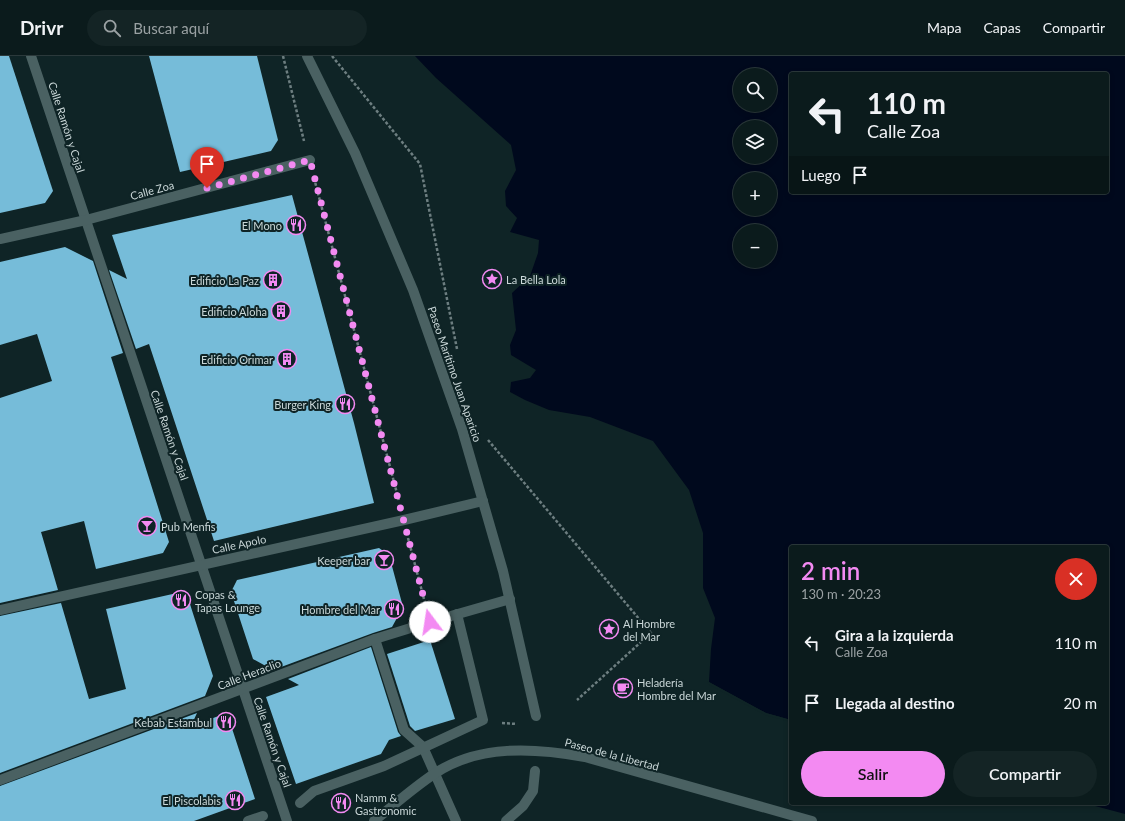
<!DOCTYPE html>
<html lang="es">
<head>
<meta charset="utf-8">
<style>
  :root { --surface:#0b1b1c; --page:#142425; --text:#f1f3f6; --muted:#9aa1a3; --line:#2b393b; --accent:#f38af2 }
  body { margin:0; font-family:Lato,sans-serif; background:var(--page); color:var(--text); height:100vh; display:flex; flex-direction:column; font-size:15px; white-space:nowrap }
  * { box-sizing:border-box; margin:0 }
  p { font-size:13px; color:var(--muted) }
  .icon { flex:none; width:22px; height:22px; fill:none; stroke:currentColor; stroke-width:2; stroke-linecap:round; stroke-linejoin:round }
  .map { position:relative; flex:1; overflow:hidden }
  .panel { position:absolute; left:789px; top:489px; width:320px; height:260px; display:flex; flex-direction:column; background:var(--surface); border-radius:4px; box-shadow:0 2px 6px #0003,0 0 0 1px var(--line) }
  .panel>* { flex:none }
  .guide { position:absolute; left:789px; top:16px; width:320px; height:122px; border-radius:4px; box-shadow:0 2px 6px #0003,0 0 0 1px var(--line); background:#0b1b1c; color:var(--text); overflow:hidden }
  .buttons { position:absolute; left:733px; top:12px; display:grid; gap:8px }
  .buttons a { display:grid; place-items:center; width:44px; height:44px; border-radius:50%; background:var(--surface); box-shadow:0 2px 6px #0003,0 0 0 1px var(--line); font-size:20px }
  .pin { position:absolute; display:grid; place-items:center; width:34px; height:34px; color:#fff; margin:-41px -17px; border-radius:50% 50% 50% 0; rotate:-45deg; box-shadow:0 0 4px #0007 }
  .pin .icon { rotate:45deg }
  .me { position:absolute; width:44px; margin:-22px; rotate:346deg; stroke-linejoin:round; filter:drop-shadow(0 0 3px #0008) }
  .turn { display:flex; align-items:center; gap:14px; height:84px; padding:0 12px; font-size:18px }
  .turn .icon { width:52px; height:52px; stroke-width:2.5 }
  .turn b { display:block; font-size:28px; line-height:34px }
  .then { display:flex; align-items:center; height:38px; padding:0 12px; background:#0003; gap:8px; font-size:15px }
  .round { display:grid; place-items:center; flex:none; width:42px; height:42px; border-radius:21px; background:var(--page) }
  .headline { display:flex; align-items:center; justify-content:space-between; height:68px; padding:0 12px }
  h1 { font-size:24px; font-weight:600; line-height:30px; color:var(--accent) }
  .primary-button { display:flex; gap:8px; margin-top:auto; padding:8px 12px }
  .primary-button a { flex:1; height:46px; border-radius:24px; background:var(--accent); color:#111; font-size:16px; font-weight:600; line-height:46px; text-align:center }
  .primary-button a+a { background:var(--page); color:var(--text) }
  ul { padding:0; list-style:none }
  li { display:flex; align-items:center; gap:12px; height:60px; padding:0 12px }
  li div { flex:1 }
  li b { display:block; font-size:15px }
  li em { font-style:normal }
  header { display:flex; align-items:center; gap:24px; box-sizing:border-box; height:56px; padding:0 20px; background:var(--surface); border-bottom:1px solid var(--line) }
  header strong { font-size:19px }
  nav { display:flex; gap:22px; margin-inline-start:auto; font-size:14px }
  .search { width:280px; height:36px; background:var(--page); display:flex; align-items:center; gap:10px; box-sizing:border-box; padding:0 14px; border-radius:22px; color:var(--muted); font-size:15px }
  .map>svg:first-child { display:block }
  .water { fill:#00091d; fill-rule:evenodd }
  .pier { fill:#0f2426 }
  .building { fill:#76bcd9 }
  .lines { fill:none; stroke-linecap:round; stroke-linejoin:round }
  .path { stroke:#6d7e80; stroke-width:2.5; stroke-dasharray:3 2; stroke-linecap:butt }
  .minor { stroke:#4a6162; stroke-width:10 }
  .route { stroke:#f38af2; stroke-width:7; stroke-dasharray:0 12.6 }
  .labels { text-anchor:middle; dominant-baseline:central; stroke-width:4; stroke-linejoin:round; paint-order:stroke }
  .street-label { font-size:11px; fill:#cad7d8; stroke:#0f2426 }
  .poi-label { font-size:11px; fill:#cad7d8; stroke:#0f2426; text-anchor:end }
</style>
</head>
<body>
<header>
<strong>Drivr</strong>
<div class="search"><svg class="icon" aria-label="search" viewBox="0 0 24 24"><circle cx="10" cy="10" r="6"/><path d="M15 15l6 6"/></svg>Buscar aquí</div>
<nav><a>Mapa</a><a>Capas</a><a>Compartir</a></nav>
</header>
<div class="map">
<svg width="1125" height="765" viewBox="0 0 1125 765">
  <rect width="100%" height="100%" fill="#0f2426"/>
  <!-- water -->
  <path class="water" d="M415 0H1125V758L1084 747H1107V491H791V664L766 657 709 626 711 593 715 562 703 532V477L689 434 653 385 590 361 549 354 525 344 510 336 511 326 530 322 536 314 511 299 510 289 516 274 512 237 530 220 538 197 539 184 510 176 517 162 506 150 505 135 516 114 511 89 436 22ZM791 18H1107V136H791ZM740 19H770V49H740ZM740 71H770V101H740ZM740 123H770V153H740ZM740 175H770V205H740Z"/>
  <!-- pier -->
  <polygon class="pier" points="707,625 766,657 791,664 791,666 765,659 708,628"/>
  <!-- building -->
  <g class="building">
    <polygon points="0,0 9,0 53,135 45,147 0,157"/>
    <polygon points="149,0 257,0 278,84 271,95 180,116"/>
    <polygon points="292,139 354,367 374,447 214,485 149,288 136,293 109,214 127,223 112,179"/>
    <polygon points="65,191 93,205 123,297 111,301 169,486 163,497 96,513 84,465 41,476 58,534 0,547 0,342 52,325 37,278 0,289 0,206"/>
    <polygon points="379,492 389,499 403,551 392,571 373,577 273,614 253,603 231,536 237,524"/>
    <polygon points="177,537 189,545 213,620 205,640 0,717 0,560 61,547 89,643 126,633 106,553"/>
    <polygon points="430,584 455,663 415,675 410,670 387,598"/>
    <polygon points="371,591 398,676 401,680 389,684 381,698 296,728 266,641 299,629 288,623"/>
    <polygon points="197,657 191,670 227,657 255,743 194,765 0,765 0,730"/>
  </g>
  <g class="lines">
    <!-- path -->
    <g class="path">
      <polyline points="283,0 304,85"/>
      <polyline points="332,0 420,108 457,293"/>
      <polyline points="314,122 399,445"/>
      <polyline points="488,384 651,577 577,644"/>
      <polyline points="408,482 425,547"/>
      <polyline points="502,667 517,668"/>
    </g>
    <!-- minor -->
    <g class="minor">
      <polyline points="31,0 287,765"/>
      <polyline points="307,0 355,97 413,234 462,373 503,515 536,660"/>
      <polyline points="0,183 86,164 310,104"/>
      <polyline points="0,554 404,464 483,445"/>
      <polyline points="375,583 404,674 423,691 456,765"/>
      <polyline points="0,724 375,583 430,566 510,543"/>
      <polyline points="300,747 314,735 384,710 483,664 457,558"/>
      <polyline points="248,765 263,760"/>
      <path d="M374 765C394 749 413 732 434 718 478 688 535 692 585 701L812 765"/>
      <polyline points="506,765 523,750 533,735 535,715"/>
    </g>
  </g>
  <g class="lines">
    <!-- route -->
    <polyline class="route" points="207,132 310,104 430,566"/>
  </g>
  <!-- icons -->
  <defs>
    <g id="restaurant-ring" transform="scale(1)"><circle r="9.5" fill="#0f2426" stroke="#f38af2" stroke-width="1.5"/><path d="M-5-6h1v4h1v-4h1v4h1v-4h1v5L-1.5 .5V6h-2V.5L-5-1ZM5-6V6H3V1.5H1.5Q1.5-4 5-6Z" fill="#f38af2"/></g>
    <g id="sight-ring" transform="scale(1)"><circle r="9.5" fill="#0f2426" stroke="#f38af2" stroke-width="1.5"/><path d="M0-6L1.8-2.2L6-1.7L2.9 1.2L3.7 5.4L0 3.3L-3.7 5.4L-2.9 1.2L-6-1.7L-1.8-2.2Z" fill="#f38af2"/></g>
    <g id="building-ring" transform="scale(1)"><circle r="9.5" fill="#0f2426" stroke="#f38af2" stroke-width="1.5"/><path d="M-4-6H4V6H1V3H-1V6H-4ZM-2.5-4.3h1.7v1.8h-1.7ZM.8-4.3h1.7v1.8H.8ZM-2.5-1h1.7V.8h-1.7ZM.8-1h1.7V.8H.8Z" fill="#f38af2"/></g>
    <g id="bar-ring" transform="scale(1)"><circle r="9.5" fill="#0f2426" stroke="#f38af2" stroke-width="1.5"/><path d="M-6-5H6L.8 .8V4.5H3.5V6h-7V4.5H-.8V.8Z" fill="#f38af2"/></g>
    <g id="cafe-ring" transform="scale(1)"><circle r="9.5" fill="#0f2426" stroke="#f38af2" stroke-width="1.5"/><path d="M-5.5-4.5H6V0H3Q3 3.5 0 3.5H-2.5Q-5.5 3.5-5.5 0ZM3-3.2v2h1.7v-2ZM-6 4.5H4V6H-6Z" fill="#f38af2"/></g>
  </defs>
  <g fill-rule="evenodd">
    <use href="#restaurant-ring" x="296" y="169"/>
    <use href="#sight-ring" x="492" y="223"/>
    <use href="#building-ring" x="273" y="224"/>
    <use href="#building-ring" x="281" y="255"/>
    <use href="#building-ring" x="287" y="303"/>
    <use href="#restaurant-ring" x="345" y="348"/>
    <use href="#bar-ring" x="147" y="470"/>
    <use href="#bar-ring" x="384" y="504"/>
    <use href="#restaurant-ring" x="181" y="544"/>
    <use href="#restaurant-ring" x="394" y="553"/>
    <use href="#sight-ring" x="609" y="573"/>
    <use href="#cafe-ring" x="623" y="632"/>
    <use href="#restaurant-ring" x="226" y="666"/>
    <use href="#restaurant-ring" x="235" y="744"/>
    <use href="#restaurant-ring" x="341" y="747"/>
  </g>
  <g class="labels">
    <!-- street labels -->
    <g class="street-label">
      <text transform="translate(67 71) rotate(72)">Calle Ramón y Cajal</text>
      <text transform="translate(152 134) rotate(-15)">Calle Zoa</text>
      <text transform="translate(455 318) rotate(71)">Paseo Marítimo Juan Aparicio</text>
      <text transform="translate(170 379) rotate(71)">Calle Ramón y Cajal</text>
      <text transform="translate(239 488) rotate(-12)">Calle Apolo</text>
      <text transform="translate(249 618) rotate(-21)">Calle Heraclio</text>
      <text transform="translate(273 686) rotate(71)">Calle Ramón y Cajal</text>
      <text transform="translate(612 698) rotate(15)">Paseo de la Libertad</text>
    </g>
    <!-- poi labels -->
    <g class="poi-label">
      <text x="282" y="169">El Mono</text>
      <text x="506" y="223" text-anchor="start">La Bella Lola</text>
      <text x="259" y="224">Edificio La Paz</text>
      <text x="267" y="255">Edificio Aloha</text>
      <text x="273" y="303">Edificio Orimar</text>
      <text x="331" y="348">Burger King</text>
      <text x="161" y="470" text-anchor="start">Pub Menfis</text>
      <text x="370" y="504">Keeper bar</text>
      <text x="195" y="538" text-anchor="start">Copas &amp;<tspan x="195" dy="13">Tapas Lounge</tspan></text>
      <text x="380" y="553">Hombre del Mar</text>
      <text x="623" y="567" text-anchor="start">Al Hombre<tspan x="623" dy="13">del Mar</tspan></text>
      <text x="637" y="626" text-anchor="start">Heladería<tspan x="637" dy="13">Hombre del Mar</tspan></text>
      <text x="212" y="666">Kebab Estambul</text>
      <text x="355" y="741" text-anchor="start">Namm &amp;<tspan x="355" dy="13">Gastronomic</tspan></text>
      <text x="221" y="744">El Piscolabis</text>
    </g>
  </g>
</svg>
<div class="buttons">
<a><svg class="icon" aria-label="search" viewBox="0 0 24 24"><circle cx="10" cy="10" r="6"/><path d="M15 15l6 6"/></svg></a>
<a><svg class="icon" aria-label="layers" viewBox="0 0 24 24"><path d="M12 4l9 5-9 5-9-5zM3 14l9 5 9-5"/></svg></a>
<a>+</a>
<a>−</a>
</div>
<div class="pin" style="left:207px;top:132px;background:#d93025"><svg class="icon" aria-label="arrive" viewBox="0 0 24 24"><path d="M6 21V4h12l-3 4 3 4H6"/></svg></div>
<svg class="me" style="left:430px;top:566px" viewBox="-20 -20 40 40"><circle r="19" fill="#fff"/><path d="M0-13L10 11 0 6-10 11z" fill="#f38af2"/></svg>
<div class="guide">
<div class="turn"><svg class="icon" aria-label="left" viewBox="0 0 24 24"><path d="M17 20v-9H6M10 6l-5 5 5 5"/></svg><div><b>110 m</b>Calle Zoa</div></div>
<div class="then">Luego<svg class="icon" aria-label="arrive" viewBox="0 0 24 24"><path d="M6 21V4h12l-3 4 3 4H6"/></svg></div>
</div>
<section class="panel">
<div class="headline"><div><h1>2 min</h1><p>130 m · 20:23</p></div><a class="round" style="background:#d93025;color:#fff"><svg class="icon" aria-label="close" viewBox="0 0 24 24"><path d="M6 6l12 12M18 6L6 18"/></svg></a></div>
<ul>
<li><svg class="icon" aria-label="left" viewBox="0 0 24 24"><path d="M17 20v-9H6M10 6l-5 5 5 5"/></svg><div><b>Gira a la izquierda</b><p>Calle Zoa</p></div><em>110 m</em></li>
<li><svg class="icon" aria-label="arrive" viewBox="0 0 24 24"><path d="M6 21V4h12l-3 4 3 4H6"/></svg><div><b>Llegada al destino</b></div><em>20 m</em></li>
</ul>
<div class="primary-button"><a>Salir</a><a>Compartir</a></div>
</section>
</div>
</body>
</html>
